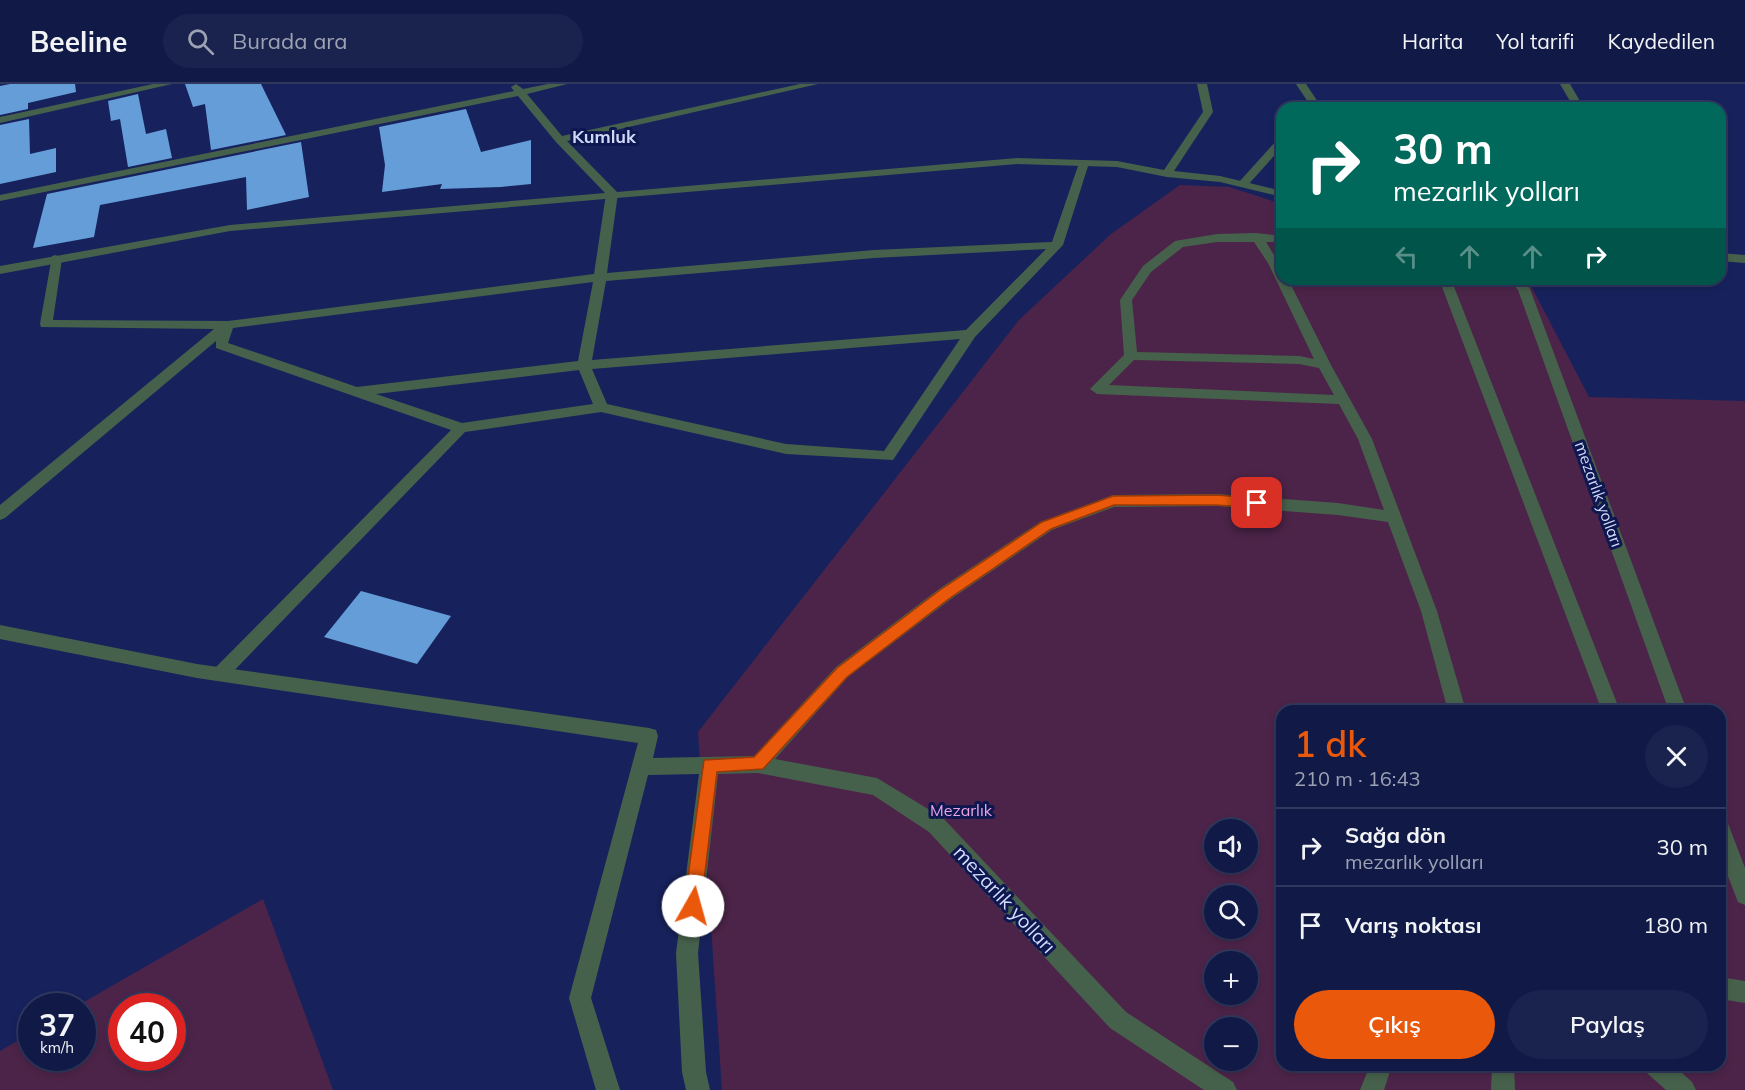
<!DOCTYPE html>
<html lang="tr">
<head>
<meta charset="utf-8">
<style>
  :root { --surface:#111a46; --page:#1a234d; --text:#f1f3f6; --muted:#9ca1b3; --line:#30385f; --accent:#ea580c }
  body { margin:0; font-family:Mulish,sans-serif; background:var(--page); color:var(--text); height:100vh; display:flex; flex-direction:column; font-size:22px; white-space:nowrap }
  * { box-sizing:border-box; margin:0 }
  p { font-size:20px; color:var(--muted) }
  .icon { flex:none; width:33px; height:33px; fill:none; stroke:currentColor; stroke-width:2; stroke-linecap:round; stroke-linejoin:round }
  .map { position:relative; flex:1; overflow:hidden }
  .sheet { position:absolute; left:1276px; top:621px; width:450px; height:366px; display:flex; flex-direction:column; background:var(--surface); border-radius:18px; box-shadow:0 3px 9px #0003,0 0 0 2px var(--line) }
  .sheet>* { flex:none }
  .hud { position:absolute; left:1276px; top:18px; width:450px; height:183px; border-radius:18px; box-shadow:0 3px 9px #0003,0 0 0 2px var(--line); background:#00695c; color:#fff; overflow:hidden }
  .fabs { position:absolute; left:1204px; top:735px; display:grid; gap:12px }
  .fabs a { display:grid; place-items:center; width:54px; height:54px; border-radius:50%; background:var(--surface); box-shadow:0 3px 9px #0003,0 0 0 2px var(--line); font-size:30px }
  .speed { position:absolute; left:18px; top:909px; display:flex; gap:12px; font-size:30px; font-weight:700; text-align:center }
  .speed>* { display:grid; place-content:center; width:78px; height:78px; border-radius:50%; background:var(--surface); box-shadow:0 3px 9px #0003,0 0 0 2px var(--line); line-height:1 }
  .speed small { font-size:15px; font-weight:400 }
  .speed .limit { border:9px solid #d22; background:#fff; color:#111 }
  .pin { position:absolute; display:grid; place-items:center; width:51px; height:51px; color:#fff; margin:-26px; border-radius:12px; box-shadow:0 3px 9px #0006 }
  .me { position:absolute; width:66px; margin:-33px; rotate:7deg; stroke-linejoin:round; filter:drop-shadow(0 0 4px #0008) }
  .turn { display:flex; align-items:center; gap:21px; height:126px; padding:0 18px; font-size:27px }
  .turn .icon { width:78px; height:78px; stroke-width:2.5 }
  .turn b { display:block; font-size:42px; line-height:51px }
  .lanes { display:flex; align-items:center; height:57px; padding:0 18px; background:#0003; justify-content:center; gap:30px; direction:ltr }
  .lanes .off { opacity:.35 }
  .round { display:grid; place-items:center; flex:none; width:63px; height:63px; border-radius:32px; background:var(--page) }
  .overview { display:flex; align-items:center; justify-content:space-between; height:102px; padding:0 18px }
  h1 { font-size:36px; font-weight:600; line-height:45px; color:var(--accent) }
  .action { display:flex; gap:12px; margin-top:auto; padding:12px 18px }
  .action a { flex:1; height:69px; border-radius:36px; background:var(--accent); color:#fff; font-size:24px; font-weight:600; line-height:69px; text-align:center }
  .action a+a { background:var(--page); color:var(--text) }
  ul { padding:0; list-style:none }
  li { display:flex; align-items:center; gap:18px; height:78px; padding:0 18px; border-top:2px solid var(--line) }
  li div { flex:1 }
  li b { display:block; font-size:22px }
  li em { font-style:normal }
  header { display:flex; align-items:center; gap:36px; box-sizing:border-box; height:84px; padding:0 30px; background:var(--surface); border-bottom:2px solid var(--line) }
  header strong { font-size:28px }
  nav { display:flex; gap:33px; margin-inline-start:auto; font-size:21px }
  .search { width:420px; height:54px; background:var(--page); display:flex; align-items:center; gap:15px; box-sizing:border-box; padding:0 21px; border-radius:33px; color:var(--muted); font-size:22px }
  .map>svg:first-child { display:block }
  .green { fill:#4c2449; fill-rule:evenodd }
  .building { fill:#649dd7 }
  .lines { fill:none; stroke-linecap:round; stroke-linejoin:round }
  .minor { fill:#46614b; fill-rule:evenodd }
  .tertiary { fill:#46614b; fill-rule:evenodd }
  .route { fill:#ea580c; stroke:#983908; stroke-width:1.5 }
  .labels { text-anchor:middle; dominant-baseline:central; stroke-width:6; stroke-linejoin:round; paint-order:stroke }
  .street-label { font-size:16px; fill:#d4defc; stroke:#0f1751 }
  .park-label { font-size:16px; fill:#e9a5e2; stroke:#0f1751 }
  .far-district-label { font-size:18px; font-weight:bold; fill:#cfd9f7; stroke:#0f1751 }
  .near-street-label { font-size:20px; fill:#d4defc; stroke:#0f1751 }
</style>
</head>
<body>
<header>
<strong>Beeline</strong>
<div class="search"><svg class="icon" aria-label="search" viewBox="0 0 24 24"><circle cx="10" cy="10" r="6"/><path d="M15 15l6 6"/></svg>Burada ara</div>
<nav><a>Harita</a><a>Yol tarifi</a><a>Kaydedilen</a></nav>
</header>
<div class="map">
<svg width="1745" height="1006" viewBox="0 0 1745 1006">
  <rect width="100%" height="100%" fill="#17225d"/>
  <!-- green -->
  <g class="green">
    <path d="M1180 101 1229 103 1282 120V195H1521L1529 198 1589 313 1745 317V1006H722L698 648 1019 236 1111 150ZM1282 627H1720V981H1282ZM1215 746H1248V778H1215ZM1215 812H1248V844H1215ZM1215 878H1248V910H1215ZM1215 944H1248V976H1215Z"/>
    <path d="M263 815 333 1006H0V967L31 949 32 974H82V922H77ZM122 922H172V974H122Z"/>
  </g>
  <!-- building -->
  <g class="building">
    <polygon points="10,0 75,0 76,8 28,19 28,25 0,31 0,2"/>
    <polygon points="185,0 261,0 286,51 211,66 205,20 193,23"/>
    <polygon points="138,10 146,50 166,45 172,74 128,83 120,35 111,37 108,17"/>
    <polygon points="466,25 481,68 531,56 531,100 501,103 440,105 442,100 382,108 385,81 379,43"/>
    <polygon points="29,35 30,70 56,64 56,88 0,100 0,41"/>
    <polygon points="301,58 309,113 247,126 246,93 100,121 94,153 33,164 47,110"/>
    <polygon points="361,507 451,532 417,580 324,553"/>
  </g>
  <g class="lines">
    <!-- minor -->
    <g class="minor">
      <polygon points="153,0 172,0 0,39 0,33"/>
      <path d="M516 0 523 5 548 0H567L527 10 562 52 800 0H818L567 57 618 109 607 189 874 166 1052 158 1079 79 1084 76 1089 79 1063 161 975 253 893 376 786 370 601 328 465 348 226 595 220 597 214 595 211 590 214 585 451 346 216 264V257L5 434 0 436V421L214 245 41 243 40 240 52 172 56 171 62 175 53 236 228 237 594 190 606 110 556 58 518 12 0 117V111L514 7 511 3ZM1046 165 966 246 592 276 606 197 874 174ZM593 198 578 277 357 303 228 259 233 244ZM960 255 884 367 786 360 607 320 592 285ZM579 286 593 320 462 339 376 310Z"/>
      <polygon points="1296,0 1306,0 1318,18 1341,21 1346,24 1307,24 1310,21"/>
      <polygon points="1560,0 1570,0 1584,24 1574,24"/>
      <polygon points="1282,54 1282,63 1247,102 1239,102 1239,98 1278,55"/>
    </g>
    <!-- tertiary -->
    <g class="tertiary">
      <polygon points="1197,0 1207,0 1213,28 1174,87 1220,92 1282,107 1282,113 1220,98 1167,93 1117,83 1017,80 230,147 0,190 0,182 230,141 1017,74 1117,77 1164,86 1203,28"/>
      <path d="M1256 149 1282 152V158H1266L1282 184V195H1288L1331 281 1372 355 1437 527 1466 627H1448L1421 527 1388 438 1338 431 1217 422 1114 423 1052 446 951 515 848 593 775 675 877 694 943 734 1126 928 1233 998 1237 1006H1204L1110 944 929 748 873 711 758 689 718 690 698 869 706 988 710 1006H686L682 988 676 869 699 690 648 691 591 914 620 1006H596L569 914 638 659 197 594 0 555V541L197 580 649 644 656 646 658 652 653 674 754 672 836 583 939 505 1040 438 1113 411 1217 410 1338 419 1384 426 1358 355 1339 320 1097 310 1090 305 1124 271 1120 216 1143 182 1175 157 1217 150ZM1217 158H1254L1268 179 1314 275 1299 272 1137 268 1132 216 1151 188 1183 163ZM1134 276 1299 280 1319 284 1334 311 1109 301Z"/>
      <polygon points="1720,169 1745,171 1745,179 1720,177"/>
      <polygon points="1439,195 1451,195 1620,627 1602,627"/>
      <polygon points="1509,195 1522,195 1530,205 1687,627 1669,627 1518,206"/>
      <polygon points="1720,735 1727,737 1745,784 1745,821 1738,818 1720,772"/>
      <polygon points="1720,893 1745,897 1745,919 1720,915"/>
      <polygon points="1370,981 1392,981 1384,1006 1360,1006"/>
      <polygon points="1492,981 1514,981 1515,1006 1491,1006"/>
      <polygon points="1644,981 1673,981 1692,998 1696,1006 1666,1006 1647,989"/>
    </g>
  </g>
  <!-- route -->
  <polygon class="route" points="1216,411 1257,414 1263,419 1257,424 1216,421 1114,421 1051,445 950,514 847,593 763,685 717,688 701,822 699,828 693,831 686,828 684,822 704,676 754,673 837,584 940,506 1042,438 1113,412"/>
  <g class="labels">
    <!-- street labels -->
    <g class="street-label">
      <text transform="translate(1599 410) rotate(70)">mezarlık yolları</text>
    </g>
    <!-- park labels -->
    <g class="park-label">
      <text x="961" y="726">Mezarlık</text>
    </g>
    <!-- far-district labels -->
    <g class="far-district-label">
      <text x="604" y="52">Kumluk</text>
    </g>
    <!-- near-street labels -->
    <g class="near-street-label">
      <text transform="translate(1005 815) rotate(47)">mezarlık yolları</text>
    </g>
  </g>
</svg>
<div class="fabs">
<a><svg class="icon" aria-label="sound" viewBox="0 0 24 24"><path d="M4 9h4l5-4v14l-5-4H4zM17 9q2 3 0 6"/></svg></a>
<a><svg class="icon" aria-label="search" viewBox="0 0 24 24"><circle cx="10" cy="10" r="6"/><path d="M15 15l6 6"/></svg></a>
<a>+</a>
<a>−</a>
</div>
<div class="speed"><div>37<small>km/h</small></div><div class="limit">40</div></div>
<div class="pin" style="left:1257px;top:419px;background:#d93025"><svg class="icon" aria-label="arrive" viewBox="0 0 24 24"><path d="M6 21V4h12l-3 4 3 4H6"/></svg></div>
<svg class="me" style="left:693px;top:822px" viewBox="-20 -20 40 40"><circle r="19" fill="#fff"/><path d="M0-13L10 11 0 6-10 11z" fill="#ea580c"/></svg>
<div class="hud">
<div class="turn"><svg class="icon" aria-label="right" viewBox="0 0 24 24"><path d="M7 20v-9h11M14 6l5 5-5 5"/></svg><div><b>30 m</b>mezarlık yolları</div></div>
<div class="lanes"><svg class="icon off" aria-label="left" viewBox="0 0 24 24"><path d="M17 20v-9H6M10 6l-5 5 5 5"/></svg><svg class="icon off" aria-label="ahead" viewBox="0 0 24 24"><path d="M12 20V5M6 11l6-6 6 6"/></svg><svg class="icon off" aria-label="ahead" viewBox="0 0 24 24"><path d="M12 20V5M6 11l6-6 6 6"/></svg><svg class="icon" aria-label="right" viewBox="0 0 24 24"><path d="M7 20v-9h11M14 6l5 5-5 5"/></svg></div>
</div>
<section class="sheet">
<div class="overview"><div><h1>1 dk</h1><p>210 m · 16:43</p></div><a class="round"><svg class="icon" aria-label="close" viewBox="0 0 24 24"><path d="M6 6l12 12M18 6L6 18"/></svg></a></div>
<ul>
<li><svg class="icon" aria-label="right" viewBox="0 0 24 24"><path d="M7 20v-9h11M14 6l5 5-5 5"/></svg><div><b>Sağa dön</b><p>mezarlık yolları</p></div><em>30 m</em></li>
<li><svg class="icon" aria-label="arrive" viewBox="0 0 24 24"><path d="M6 21V4h12l-3 4 3 4H6"/></svg><div><b>Varış noktası</b></div><em>180 m</em></li>
</ul>
<div class="action"><a>Çıkış</a><a>Paylaş</a></div>
</section>
</div>
</body>
</html>
